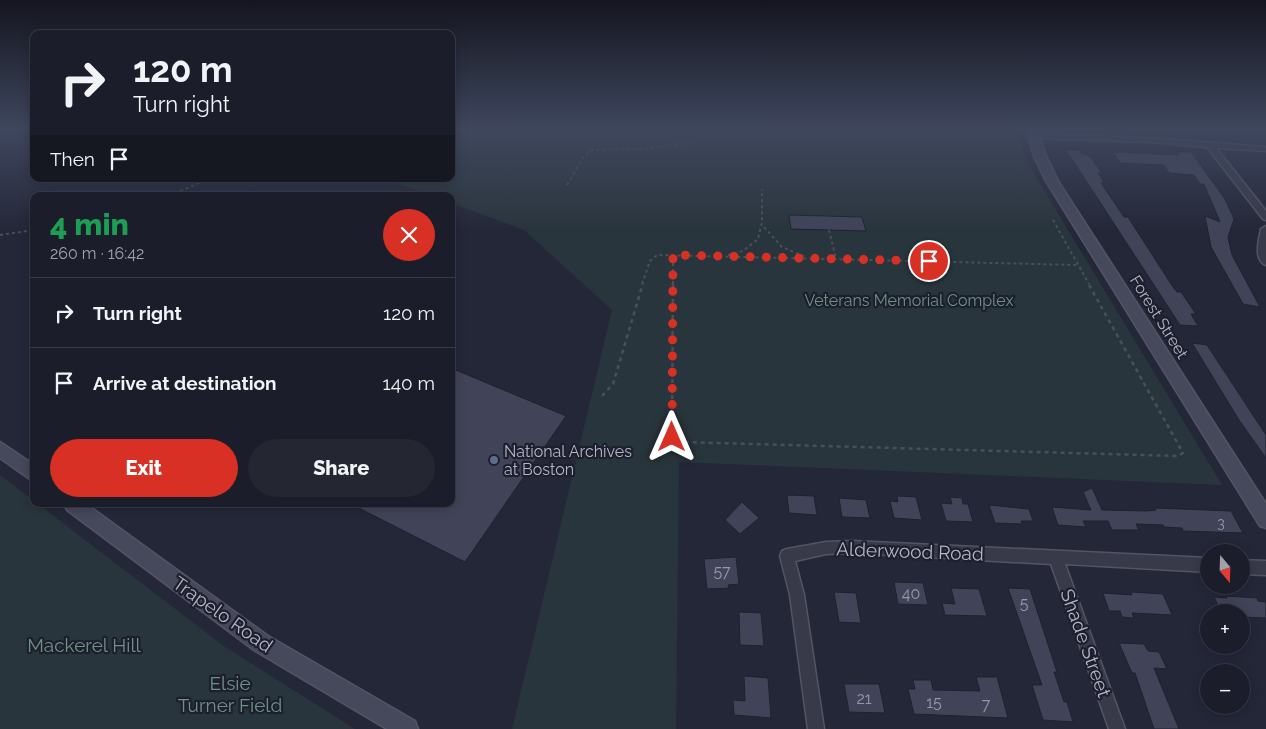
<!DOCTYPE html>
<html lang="en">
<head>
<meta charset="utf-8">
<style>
  :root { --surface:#1b1d2a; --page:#242632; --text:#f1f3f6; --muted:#a0a2a8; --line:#393b47; --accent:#d93025 }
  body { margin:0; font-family:Raleway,sans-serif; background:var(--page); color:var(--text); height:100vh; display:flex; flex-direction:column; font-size:19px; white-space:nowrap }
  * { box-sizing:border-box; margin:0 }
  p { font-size:16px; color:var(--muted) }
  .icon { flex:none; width:28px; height:28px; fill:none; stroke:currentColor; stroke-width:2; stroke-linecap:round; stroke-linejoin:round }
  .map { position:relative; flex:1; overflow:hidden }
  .drawer { position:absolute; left:30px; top:192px; width:425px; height:315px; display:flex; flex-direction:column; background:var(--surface); border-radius:10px; box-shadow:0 2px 12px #0003,0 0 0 1px var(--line) }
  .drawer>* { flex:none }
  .banner { position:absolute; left:30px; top:30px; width:425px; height:152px; border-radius:10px; box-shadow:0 2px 12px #0003,0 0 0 1px var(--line); background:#1b1d2a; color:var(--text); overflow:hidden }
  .needle { width:32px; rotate:161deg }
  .tools { position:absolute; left:1200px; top:544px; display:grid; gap:10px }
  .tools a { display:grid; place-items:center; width:50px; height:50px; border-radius:50%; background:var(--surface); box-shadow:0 2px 12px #0003,0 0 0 1px var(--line); font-size:25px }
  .pin { position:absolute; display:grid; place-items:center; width:42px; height:42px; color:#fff; margin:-21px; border:2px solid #fff; border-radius:50%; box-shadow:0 1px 5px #0007 }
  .me { position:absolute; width:55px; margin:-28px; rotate:0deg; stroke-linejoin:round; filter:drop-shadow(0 0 4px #0008) }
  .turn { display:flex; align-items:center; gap:18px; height:105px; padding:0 20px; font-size:22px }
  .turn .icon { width:65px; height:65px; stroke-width:2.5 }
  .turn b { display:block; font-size:35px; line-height:42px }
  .then { display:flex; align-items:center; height:48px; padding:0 20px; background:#0003; gap:10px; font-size:19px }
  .round { display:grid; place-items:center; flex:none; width:52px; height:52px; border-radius:26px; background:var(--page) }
  .head { display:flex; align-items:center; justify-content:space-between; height:85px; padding:0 20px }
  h1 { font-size:30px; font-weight:800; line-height:38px; color:#1e9e55 }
  .button { display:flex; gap:10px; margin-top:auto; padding:10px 20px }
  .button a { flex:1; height:58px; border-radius:30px; background:var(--accent); color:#fff; font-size:20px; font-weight:800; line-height:58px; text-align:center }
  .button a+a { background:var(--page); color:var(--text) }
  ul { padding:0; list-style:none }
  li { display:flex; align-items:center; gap:15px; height:70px; padding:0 20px; border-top:1px solid var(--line) }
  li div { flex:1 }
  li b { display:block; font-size:19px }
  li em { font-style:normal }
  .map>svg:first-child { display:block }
  .green { fill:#29353c }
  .building { fill:#414458; stroke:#1f2130 }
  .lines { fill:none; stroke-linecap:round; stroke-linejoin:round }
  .street-casing { stroke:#535464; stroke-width:3 }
  .secondary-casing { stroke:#535464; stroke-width:3 }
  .path-far1 { stroke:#465159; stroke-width:2; stroke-dasharray:3 3; stroke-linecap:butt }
  .path { stroke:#465159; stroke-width:2.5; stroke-dasharray:4 4; stroke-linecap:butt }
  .street { fill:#383a49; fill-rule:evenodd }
  .secondary { fill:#46485b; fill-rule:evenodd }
  .route { stroke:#d93025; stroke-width:9; stroke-dasharray:0 16.2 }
  .service-dot { fill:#5c6f8a; stroke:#1d1f2e; stroke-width:2 }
  .labels { text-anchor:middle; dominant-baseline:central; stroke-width:4.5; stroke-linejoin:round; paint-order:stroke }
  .number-label { font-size:14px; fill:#9698aa }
  .park-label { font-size:16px; fill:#6c9381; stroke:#1d1f2e }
  .street-label { font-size:16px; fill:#b3b4c5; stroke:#1d1f2e }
  .poi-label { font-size:16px; fill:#b3b4c5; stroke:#1d1f2e; text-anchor:start }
  .near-number-label { font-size:16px; fill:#9698aa }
  .near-street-label { font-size:19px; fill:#b3b4c5; stroke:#1d1f2e }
  .near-park-label { font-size:19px; fill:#6c9381; stroke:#1d1f2e }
</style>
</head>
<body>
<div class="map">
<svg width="1266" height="729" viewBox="0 0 1266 729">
  <rect width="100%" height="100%" fill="#242738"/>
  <!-- green -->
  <g class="green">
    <polygon points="451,128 1016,130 1030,167 1222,485 679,462 676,729 512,729 612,310 524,230 451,203 451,196 432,196 385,179 451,179"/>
    <polygon points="0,475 34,501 34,504 38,504 225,647 355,729 0,729"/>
  </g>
  <!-- building -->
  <g class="building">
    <polygon points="1066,150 1079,150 1082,154 1086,154 1092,159 1102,173 1098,173 1104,183 1101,183 1124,217 1128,217 1171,284 1177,292 1181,292 1196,314 1191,314 1198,326 1180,325"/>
    <polygon points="1113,152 1179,155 1177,152 1191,152 1225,199 1234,219 1228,237 1232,255 1260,307 1243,304 1211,247 1205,216 1220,222 1204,184 1200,184 1194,175 1169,173 1164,165 1120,163"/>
    <polygon points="789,215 862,217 866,231 791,229"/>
    <polygon points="1192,343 1207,345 1266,435 1266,458 1239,420"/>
    <polygon points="451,368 566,416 465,562 351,504 451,504"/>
    <polygon points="1092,488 1102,510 1147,511 1156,510 1155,508 1231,511 1243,533 1183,531 1182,528 1164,527 1163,525 1136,524 1139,530 1112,530 1108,521 1083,521 1086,527 1058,525 1052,507 1091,510 1083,492"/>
    <polygon points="787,495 814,496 817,515 789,513"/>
    <polygon points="897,496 916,497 922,520 894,518 890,501 898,502"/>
    <polygon points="950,497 962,498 963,504 968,504 973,522 946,521 941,503 952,504"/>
    <polygon points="839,498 866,500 870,518 842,517"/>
    <polygon points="742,502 759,518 740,534 725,520"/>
    <polygon points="989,505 1029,509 1033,521 1021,521 1022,524 995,523"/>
    <polygon points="736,557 739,584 728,585 729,588 707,589 704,559"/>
    <polygon points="894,582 923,583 928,605 898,604"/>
    <polygon points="951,588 979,589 987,616 945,615 942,603 955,604"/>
    <polygon points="1008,588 1030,589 1057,672 1054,672 1064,702 1067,702 1073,722 1043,720 1032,685 1042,685"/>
    <polygon points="834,592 856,593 861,623 839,622"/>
    <polygon points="1131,592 1163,594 1172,615 1132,613 1134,618 1122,617 1120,611 1109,611 1103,593 1132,595"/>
    <polygon points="1226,596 1257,598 1258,601 1266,602 1266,618 1241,617 1241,612 1221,612 1214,597 1227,598"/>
    <polygon points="739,612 761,613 764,646 740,645"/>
    <polygon points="1119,643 1144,644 1148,651 1159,652 1167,669 1154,668 1179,729 1154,729 1135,673 1132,673"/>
    <polygon points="744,676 768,678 771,718 734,715 733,700 745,701"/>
    <polygon points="976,677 997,677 1008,718 914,714 908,689 915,689 913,680 931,680 933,690 980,691"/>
    <polygon points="844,684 879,684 885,713 849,712"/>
  </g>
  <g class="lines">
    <!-- street casing -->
    <g class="street-casing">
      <g id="street">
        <polygon points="1030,134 1150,138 1266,147 1266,151 1216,148 1266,211 1266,220 1263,219 1207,147 1150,142 1033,138 1030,138"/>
        <path d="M1266 226V265C1253 260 1259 240 1261 229Z"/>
        <polygon points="852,541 1209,558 1209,572 1065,564 1125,729 1109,729 1051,564 852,553 826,554 795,561 804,595 824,729 808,729 790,595 780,556 782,551 787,549 826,542"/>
        <polygon points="1241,560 1266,561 1266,575 1241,574"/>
      </g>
    </g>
    <!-- secondary casing -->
    <g class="secondary-casing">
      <g id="secondary">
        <polygon points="1026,128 1036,128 1046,156 1058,181 1266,504 1266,528 1260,526 1046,181 1034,156"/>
        <polygon points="0,442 34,465 34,482 0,458"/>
        <polygon points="64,504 86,504 268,636 415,721 418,729 387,729 254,650 67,510"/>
      </g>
    </g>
    <!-- path-far1 -->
    <g class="path-far1">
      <polyline points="595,128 597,130"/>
      <polyline points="567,185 584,156 593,150 644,149 689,143"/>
      <polyline points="169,196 208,179"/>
      <polyline points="1053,220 1089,284"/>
      <polyline points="764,227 782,247 806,257"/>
      <polyline points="829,230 836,259"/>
      <polyline points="0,235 34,230"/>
      <polyline points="728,255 743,251 758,239 762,222 762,189"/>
      <polyline points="642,284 650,261 657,255 1078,265"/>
      <polyline points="673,284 673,255"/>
    </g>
    <!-- path -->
    <g class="path">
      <polyline points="673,283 672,437 681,442 1178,456 1183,453 1088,283"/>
      <polyline points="602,396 613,384 643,283"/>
    </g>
    <!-- street -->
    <use href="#street" class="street"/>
    <!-- secondary -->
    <use href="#secondary" class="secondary"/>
  </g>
  <!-- sky -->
  <linearGradient id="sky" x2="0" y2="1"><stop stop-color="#14151f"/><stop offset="0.56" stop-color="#3f475e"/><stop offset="1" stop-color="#3f475e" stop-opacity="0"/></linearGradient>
  <rect width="1266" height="230" fill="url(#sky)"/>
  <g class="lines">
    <!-- route -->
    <polyline class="route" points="672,437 673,255 929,261"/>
  </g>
  <!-- markers -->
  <circle class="service-dot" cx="494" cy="460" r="5"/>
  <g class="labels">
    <!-- number labels -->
    <g class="number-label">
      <text x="1221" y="523">3</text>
    </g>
    <!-- park labels -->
    <g class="park-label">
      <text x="909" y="300">Veterans Memorial Complex</text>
    </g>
    <!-- street labels -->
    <g class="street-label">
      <text transform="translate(1159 317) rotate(58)">Forest Street</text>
    </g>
    <!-- poi labels -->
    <g class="poi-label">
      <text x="504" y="451">National Archives<tspan x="504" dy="18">at Boston</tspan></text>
    </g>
    <!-- near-number labels -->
    <g class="near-number-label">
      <text x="722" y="571">57</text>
      <text x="911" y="593">40</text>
      <text x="1024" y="603">5</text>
      <text x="864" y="698">21</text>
      <text x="934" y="702">15</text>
      <text x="986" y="704">7</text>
    </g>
    <!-- near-street labels -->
    <g class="near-street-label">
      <text transform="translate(910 551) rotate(2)">Alderwood Road</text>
      <text transform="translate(223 614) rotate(35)">Trapelo Road</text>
      <text transform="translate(1086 643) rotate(70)">Shade Street</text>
    </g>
    <!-- near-park labels -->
    <g class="near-park-label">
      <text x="84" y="645">Mackerel Hill</text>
      <text x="230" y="683">Elsie<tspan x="230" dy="22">Turner Field</tspan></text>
    </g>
  </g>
</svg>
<div class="tools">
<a><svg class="needle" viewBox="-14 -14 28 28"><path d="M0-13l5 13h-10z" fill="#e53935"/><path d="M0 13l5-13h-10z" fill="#a0a2a8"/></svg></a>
<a>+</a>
<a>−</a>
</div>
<div class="pin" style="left:929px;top:261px;background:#d93025"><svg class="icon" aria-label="arrive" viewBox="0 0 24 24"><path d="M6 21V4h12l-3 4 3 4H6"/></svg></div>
<svg class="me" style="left:672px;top:437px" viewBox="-20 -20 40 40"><path d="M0-17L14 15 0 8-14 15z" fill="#d93025" stroke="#fff" stroke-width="4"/></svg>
<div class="banner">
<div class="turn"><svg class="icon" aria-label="right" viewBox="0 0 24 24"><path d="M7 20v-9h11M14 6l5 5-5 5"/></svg><div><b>120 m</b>Turn right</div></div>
<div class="then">Then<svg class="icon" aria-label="arrive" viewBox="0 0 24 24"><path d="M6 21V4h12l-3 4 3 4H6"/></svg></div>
</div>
<section class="drawer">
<div class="head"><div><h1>4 min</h1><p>260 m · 16:42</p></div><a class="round" style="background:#d93025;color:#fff"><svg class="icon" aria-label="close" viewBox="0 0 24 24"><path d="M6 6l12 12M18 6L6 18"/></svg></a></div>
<ul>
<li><svg class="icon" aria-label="right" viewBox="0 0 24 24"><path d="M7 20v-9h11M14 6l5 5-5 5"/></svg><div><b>Turn right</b></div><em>120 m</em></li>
<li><svg class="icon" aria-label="arrive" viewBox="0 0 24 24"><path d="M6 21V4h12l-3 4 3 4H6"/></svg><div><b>Arrive at destination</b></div><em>140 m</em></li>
</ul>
<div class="button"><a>Exit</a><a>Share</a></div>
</section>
</div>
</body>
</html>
